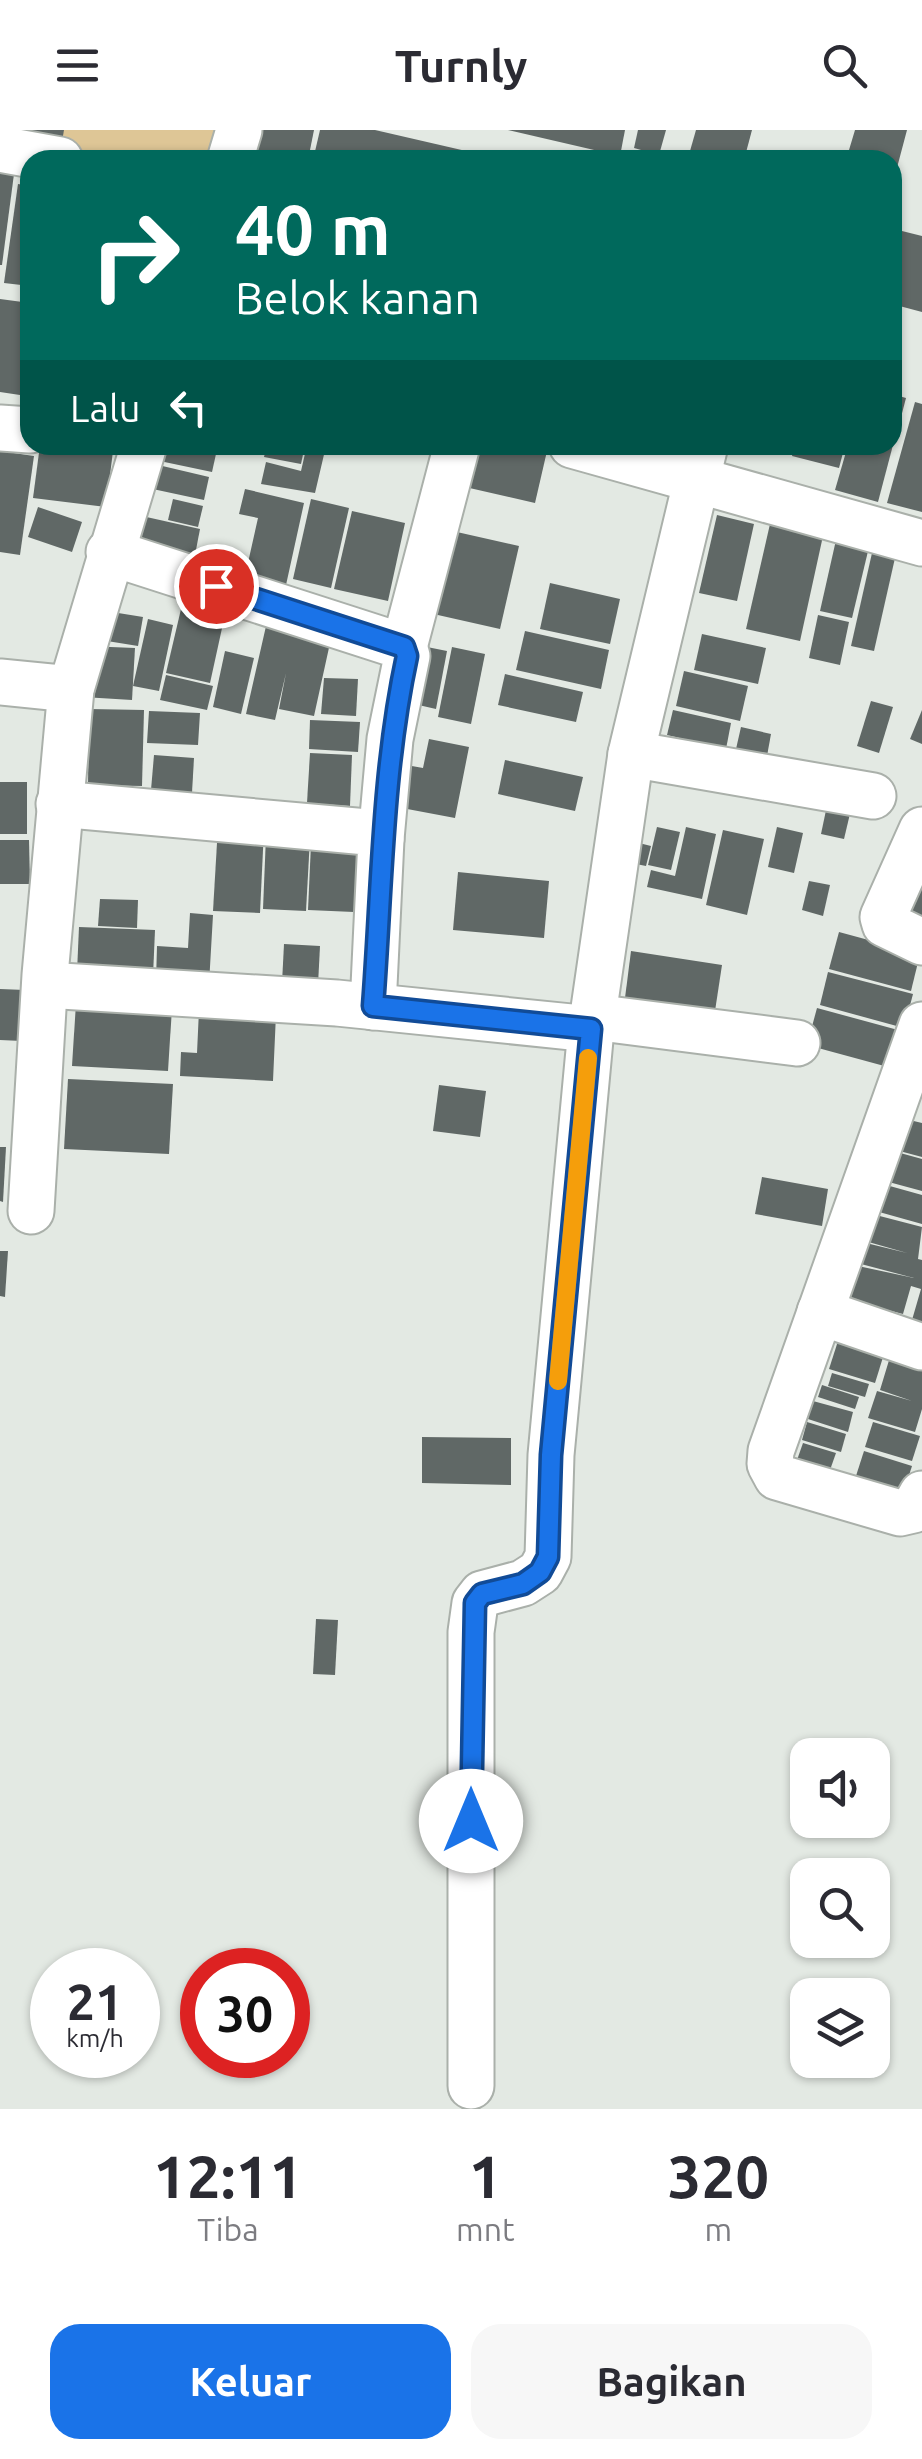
<!DOCTYPE html>
<html lang="id">
<head>
<meta charset="utf-8">
<style>
  :root { --surface:#fff; --page:#f7f7f7; --text:#2b2b33; --muted:#7c7c81; --accent:#1a73e8 }
  body { margin:0; font-family:Ubuntu,sans-serif; background:var(--page); color:var(--text); height:100vh; display:flex; flex-direction:column; font-size:38px; white-space:nowrap }
  * { box-sizing:border-box; margin:0 }
  p { font-size:32px; color:var(--muted) }
  .icon { flex:none; width:55px; height:55px; fill:none; stroke:currentColor; stroke-width:2; stroke-linecap:round; stroke-linejoin:round }
  .map { position:relative; height:1979px; overflow:hidden }
  .side { display:flex; flex-direction:column; background:var(--surface); flex:1 }
  .side>* { flex:none }
  .guide { position:absolute; left:20px; top:20px; width:882px; height:305px; border-radius:30px; box-shadow:0 2px 8px #0004; background:#00695c; color:#fff; overflow:hidden }
  .controls { position:absolute; left:790px; top:1608px; display:grid; gap:20px }
  .controls a { display:grid; place-items:center; width:100px; height:100px; border-radius:20px; background:var(--surface); box-shadow:0 2px 8px #0004; font-size:50px }
  .speed { position:absolute; left:30px; top:1818px; display:flex; gap:20px; font-size:50px; font-weight:700; text-align:center }
  .speed>* { display:grid; place-content:center; width:130px; height:130px; border-radius:50%; background:var(--surface); box-shadow:0 2px 8px #0004; line-height:1 }
  .speed small { font-size:25px; font-weight:400 }
  .speed .limit { border:15px solid #d22; background:#fff; color:#111 }
  .pin { position:absolute; display:grid; place-items:center; width:85px; height:85px; color:#fff; margin:-42px; border:5px solid #fff; border-radius:50%; box-shadow:0 2px 10px #0007 }
  .me { position:absolute; width:110px; margin:-55px; rotate:0deg; stroke-linejoin:round; filter:drop-shadow(0 0 8px #0008) }
  .turn { display:flex; align-items:center; gap:35px; height:210px; padding:0 50px; font-size:45px }
  .turn .icon { width:130px; height:130px; stroke-width:2.5 }
  .turn b { display:block; font-size:70px; line-height:85px }
  .then { display:flex; align-items:center; height:95px; padding:0 50px; background:#0003; gap:20px; font-size:38px }
  .eta { display:flex; justify-content:space-evenly; align-items:center; height:170px; text-align:center }
  .eta b { font-size:60px; font-weight:600; line-height:70px }
  .cta { display:flex; gap:20px; margin-top:auto; padding:20px 50px }
  .cta a { flex:1; height:115px; border-radius:30px; background:var(--accent); color:#fff; font-size:40px; font-weight:600; line-height:115px; text-align:center }
  .cta a+a { background:var(--page); color:var(--text) }
  header { display:flex; justify-content:space-between; align-items:center; height:130px; padding:0 50px; background:var(--surface); font-size:45px; font-weight:600 }
  .map>svg:first-child { display:block }
  .green { fill:#dec696 }
  .building { fill:#606866 }
  .lines { fill:none; stroke-linecap:round; stroke-linejoin:round }
  .minor-casing { stroke:#aab0aa; stroke-width:49 }
  .minor { stroke:#fff; stroke-width:45 }
  .route-casing { stroke:#114b97; stroke-width:25 }
  .route { stroke:#1a73e8; stroke-width:18 }
  .slow { stroke:#f59e0b; stroke-width:18 }
</style>
</head>
<body>
<header><svg class="icon" aria-label="menu" viewBox="0 0 24 24"><path d="M4 6h16M4 12h16M4 18h16"/></svg>Turnly<svg class="icon" aria-label="search" viewBox="0 0 24 24"><circle cx="10" cy="10" r="6"/><path d="M15 15l6 6"/></svg></header>
<div class="map">
<svg width="922" height="1979" viewBox="0 0 922 1979">
  <rect width="100%" height="100%" fill="#e3e9e3"/>
  <!-- green -->
  <polygon class="green" points="0,0 227,0 217,30 71,30"/>
  <!-- building -->
  <g class="building">
    <polygon points="14,0 64,0 61,17"/>
    <polygon points="255,0 314,0 308,30 249,30"/>
    <polygon points="320,0 375,0 505,30 313,30"/>
    <polygon points="508,0 625,0 620,26"/>
    <polygon points="638,0 666,0 659,25 634,18"/>
    <polygon points="696,0 752,0 744,30 688,28"/>
    <polygon points="855,0 907,0 894,49 892,30 846,30"/>
    <polygon points="0,42 14,44 2,135 0,135"/>
    <polygon points="18,54 30,56 30,156 4,153"/>
    <polygon points="902,101 922,106 922,182 892,174 892,136"/>
    <polygon points="0,169 30,173 20,265 0,262"/>
    <polygon points="892,264 906,268 894,314 892,314"/>
    <polygon points="915,272 922,274 922,382 887,373"/>
    <polygon points="40,315 113,321 106,377 33,368"/>
    <polygon points="159,315 218,315 212,342 155,330"/>
    <polygon points="267,315 305,315 301,334 264,327"/>
    <polygon points="307,315 326,316 315,363 261,354 266,332 301,341"/>
    <polygon points="461,315 518,315 547,321 535,373 452,354"/>
    <polygon points="795,315 845,315 839,338 792,326"/>
    <polygon points="848,315 893,315 878,372 835,360"/>
    <polygon points="0,321 34,326 20,425 0,422"/>
    <polygon points="154,334 209,347 204,370 148,358"/>
    <polygon points="245,359 304,373 286,455 245,446 258,388 239,384"/>
    <polygon points="173,369 203,376 198,397 168,390"/>
    <polygon points="311,369 349,378 331,458 293,449"/>
    <polygon points="38,377 82,392 72,422 28,407"/>
    <polygon points="352,381 405,393 388,471 334,459"/>
    <polygon points="717,385 754,394 737,471 699,463"/>
    <polygon points="142,386 200,399 195,425 136,412"/>
    <polygon points="770,394 823,406 800,511 746,499"/>
    <polygon points="448,400 519,416 500,499 429,483"/>
    <polygon points="836,410 869,417 852,488 820,481"/>
    <polygon points="872,423 895,428 874,521 851,516"/>
    <polygon points="550,453 620,469 610,514 540,499"/>
    <polygon points="181,479 224,489 210,553 166,543"/>
    <polygon points="112,482 143,487 138,516 107,511"/>
    <polygon points="269,483 332,504 314,586 279,579 286,543 275,590 246,584"/>
    <polygon points="818,485 849,492 840,535 809,528"/>
    <polygon points="148,489 173,495 159,561 133,556"/>
    <polygon points="525,501 609,520 601,559 516,540"/>
    <polygon points="702,504 766,518 758,554 694,540"/>
    <polygon points="412,514 447,521 436,579 401,571"/>
    <polygon points="86,516 135,518 132,570 83,567"/>
    <polygon points="452,517 485,524 471,594 438,587"/>
    <polygon points="225,521 254,528 241,584 213,577"/>
    <polygon points="684,541 748,556 740,591 676,576"/>
    <polygon points="505,544 583,562 576,592 498,575"/>
    <polygon points="166,545 213,556 207,580 160,570"/>
    <polygon points="324,548 358,549 356,586 321,584"/>
    <polygon points="871,571 893,577 879,623 857,616"/>
    <polygon points="89,579 144,580 142,656 88,655"/>
    <polygon points="673,580 731,593 726,619 667,605"/>
    <polygon points="922,580 922,614 910,609"/>
    <polygon points="149,581 200,583 198,615 147,613"/>
    <polygon points="310,590 360,592 358,622 309,619"/>
    <polygon points="741,597 771,604 767,626 736,619"/>
    <polygon points="429,609 469,617 455,688 386,675 395,633 423,638"/>
    <polygon points="310,623 352,625 350,676 307,673"/>
    <polygon points="154,625 194,628 192,663 151,660"/>
    <polygon points="505,630 583,647 575,681 498,664"/>
    <rect x="0" y="652" width="27" height="52"/>
    <polygon points="829,666 853,671 844,709 821,704"/>
    <polygon points="218,696 264,699 260,783 213,781"/>
    <polygon points="657,697 680,702 671,740 648,735"/>
    <polygon points="686,697 716,704 702,769 647,757 651,740 675,746"/>
    <polygon points="777,697 803,703 794,743 768,737"/>
    <polygon points="723,700 764,709 747,785 706,775"/>
    <polygon points="266,706 310,708 306,781 263,779"/>
    <polygon points="0,710 29,710 30,754 0,754"/>
    <polygon points="631,711 651,716 646,736 626,732"/>
    <polygon points="311,714 357,717 354,782 308,780"/>
    <polygon points="458,742 549,751 544,808 453,800"/>
    <polygon points="809,751 830,755 823,786 802,780"/>
    <polygon points="922,754 922,791 902,782"/>
    <polygon points="100,769 138,770 137,798 98,796"/>
    <polygon points="190,783 213,785 209,854 156,851 157,816 188,818"/>
    <polygon points="79,797 155,800 153,846 77,842"/>
    <polygon points="839,802 920,824 911,861 829,839"/>
    <polygon points="284,814 320,816 318,855 282,853"/>
    <polygon points="631,821 722,835 715,881 625,868"/>
    <polygon points="828,842 913,864 904,898 820,875"/>
    <polygon points="0,859 25,860 22,911 0,910"/>
    <polygon points="76,873 172,878 168,941 72,936"/>
    <polygon points="817,878 898,900 888,937 807,915"/>
    <polygon points="199,880 276,884 273,951 180,946 181,922 197,923"/>
    <polygon points="68,949 173,954 169,1024 64,1019"/>
    <polygon points="439,955 486,961 480,1007 433,1001"/>
    <polygon points="901,988 922,993 922,1027 892,1019"/>
    <polygon points="0,1017 6,1017 3,1072 0,1071"/>
    <polygon points="893,1021 922,1029 922,1061 885,1051"/>
    <polygon points="762,1047 828,1059 822,1096 755,1084"/>
    <polygon points="879,1053 922,1065 922,1094 872,1080"/>
    <polygon points="872,1084 922,1097 918,1129 922,1130 922,1193 912,1190 921,1159 911,1156 903,1184 849,1170 858,1136 914,1148 861,1134 866,1113 907,1123 865,1111"/>
    <polygon points="0,1121 8,1121 5,1167 0,1166"/>
    <polygon points="838,1211 884,1224 875,1253 829,1239"/>
    <polygon points="890,1227 922,1237 922,1279 915,1302 868,1288 877,1261 912,1271 880,1260"/>
    <polygon points="832,1243 869,1254 865,1267 828,1256"/>
    <polygon points="822,1255 859,1267 855,1279 818,1267"/>
    <polygon points="813,1271 853,1282 848,1302 808,1289"/>
    <polygon points="807,1292 846,1304 841,1322 802,1310"/>
    <polygon points="873,1292 920,1306 912,1331 865,1317"/>
    <polygon points="422,1307 511,1308 511,1355 422,1353"/>
    <polygon points="803,1313 836,1323 830,1340 797,1330"/>
    <polygon points="864,1321 912,1336 903,1364 855,1349"/>
    <polygon points="316,1489 338,1490 335,1545 313,1544"/>
  </g>
  <g class="lines">
    <!-- minor casing -->
    <g class="minor-casing">
      <g id="minor">
        <polyline points="0,19 60,30"/>
        <polyline points="230,30 239,0"/>
        <polyline points="0,298 30,300"/>
        <polyline points="572,315 922,413"/>
        <polyline points="109,422 404,517 407,526 390,609 381,709"/>
        <polyline points="404,517 457,315"/>
        <polyline points="0,552 71,559"/>
        <polyline points="631,624 873,666"/>
        <polyline points="59,674 367,702 381,709 373,877"/>
        <polyline points="922,700 883,787 885,794 922,812"/>
        <polyline points="45,855 337,873 591,899"/>
        <polyline points="593,887 797,913"/>
        <polyline points="922,895 771,1321 770,1334 777,1347 900,1383 913,1380 922,1364"/>
        <polyline points="31,1081 45,845 71,559 144,315"/>
        <polyline points="820,1182 922,1217"/>
        <polyline points="471,1956 471,1502 475,1473 482,1464 523,1453 540,1442 548,1427 551,1325 591,899 631,624 705,315"/>
      </g>
    </g>
    <!-- minor -->
    <use href="#minor" class="minor"/>
  </g>
  <g class="lines">
    <!-- route casing -->
    <g class="route-casing">
      <path id="route" d="M216 456 404 517 407 526C382 642 382 759 373 876L591 899 551 1325 548 1427 540 1442 523 1454 482 1464 475 1473 471 1691"/>
    </g>
    <!-- route -->
    <use href="#route" class="route"/>
    <!-- slow -->
    <polyline class="slow" points="558,1251 588,928"/>
  </g>
</svg>
<div class="controls">
<a><svg class="icon" aria-label="sound" viewBox="0 0 24 24"><path d="M4 9h4l5-4v14l-5-4H4zM17 9q2 3 0 6"/></svg></a>
<a><svg class="icon" aria-label="search" viewBox="0 0 24 24"><circle cx="10" cy="10" r="6"/><path d="M15 15l6 6"/></svg></a>
<a><svg class="icon" aria-label="layers" viewBox="0 0 24 24"><path d="M12 4l9 5-9 5-9-5zM3 14l9 5 9-5"/></svg></a>
</div>
<div class="speed"><div>21<small>km/h</small></div><div class="limit">30</div></div>
<div class="pin" style="left:216px;top:456px;background:#d93025"><svg class="icon" aria-label="arrive" viewBox="0 0 24 24"><path d="M6 21V4h12l-3 4 3 4H6"/></svg></div>
<svg class="me" style="left:471px;top:1691px" viewBox="-20 -20 40 40"><circle r="19" fill="#fff"/><path d="M0-13L10 11 0 6-10 11z" fill="#1a73e8"/></svg>
<div class="guide">
<div class="turn"><svg class="icon" aria-label="right" viewBox="0 0 24 24"><path d="M7 20v-9h11M14 6l5 5-5 5"/></svg><div><b>40 m</b>Belok kanan</div></div>
<div class="then">Lalu<svg class="icon" aria-label="left" viewBox="0 0 24 24"><path d="M17 20v-9H6M10 6l-5 5 5 5"/></svg></div>
</div>
</div>
<section class="side">
<div class="eta">
<div><b>12:11</b><p>Tiba</p></div>
<div><b>1</b><p>mnt</p></div>
<div><b>320</b><p>m</p></div>
</div>
<div class="cta"><a>Keluar</a><a>Bagikan</a></div>
</section>
</body>
</html>
